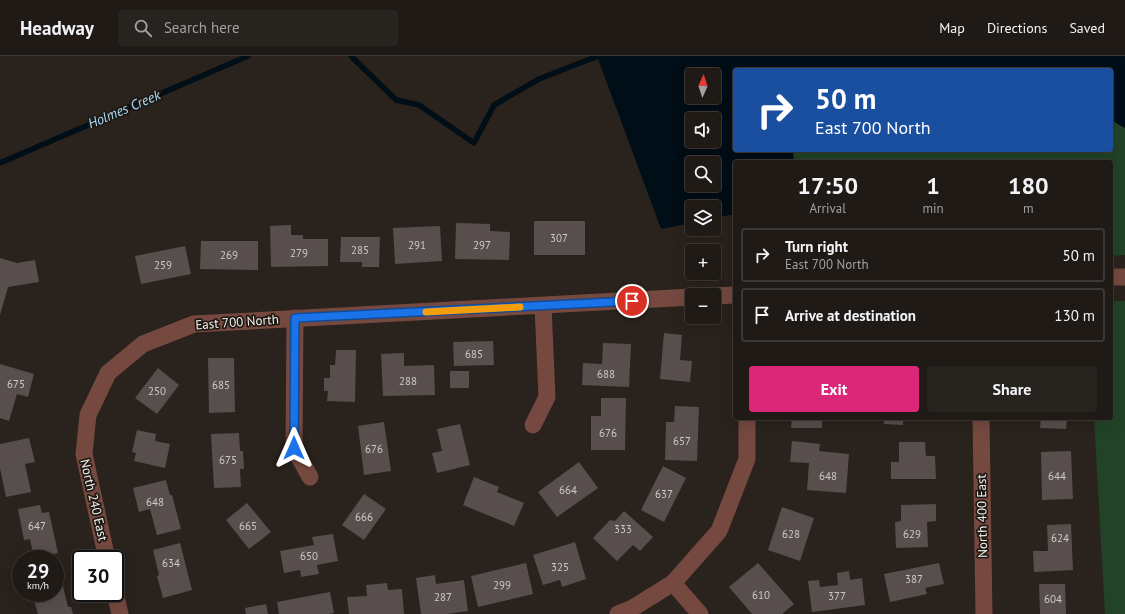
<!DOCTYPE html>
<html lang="en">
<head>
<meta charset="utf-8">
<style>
  :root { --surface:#1f1a16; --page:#27231f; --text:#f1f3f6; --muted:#a1a1a1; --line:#3c3835; --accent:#db2777 }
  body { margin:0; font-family:"PT Sans",sans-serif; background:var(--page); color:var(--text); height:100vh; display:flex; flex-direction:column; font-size:15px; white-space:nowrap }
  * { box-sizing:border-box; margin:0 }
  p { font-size:13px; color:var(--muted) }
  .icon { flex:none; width:22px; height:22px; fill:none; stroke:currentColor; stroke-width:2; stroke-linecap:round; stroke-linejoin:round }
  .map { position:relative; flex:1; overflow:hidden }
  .drawer { position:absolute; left:733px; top:104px; width:380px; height:260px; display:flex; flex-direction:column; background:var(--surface); border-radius:4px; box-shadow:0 4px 16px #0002,0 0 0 1px var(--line) }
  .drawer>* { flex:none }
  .banner { position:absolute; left:733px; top:12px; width:380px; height:84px; border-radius:4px; box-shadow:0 4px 16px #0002,0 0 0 1px var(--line); background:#1a4fa0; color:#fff; overflow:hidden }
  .needle { width:26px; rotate:3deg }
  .tools { position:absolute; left:685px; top:12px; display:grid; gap:8px }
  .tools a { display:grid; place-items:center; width:36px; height:36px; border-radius:4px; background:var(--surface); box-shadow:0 4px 16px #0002,0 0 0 1px var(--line); font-size:20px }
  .speed { position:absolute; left:12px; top:494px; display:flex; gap:8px; font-size:20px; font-weight:700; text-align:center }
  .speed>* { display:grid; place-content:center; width:52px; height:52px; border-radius:50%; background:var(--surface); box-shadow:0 4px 16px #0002,0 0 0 1px var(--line); line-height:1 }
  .speed small { font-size:10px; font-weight:400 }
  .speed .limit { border:2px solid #111; border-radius:6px; background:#fff; color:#111 }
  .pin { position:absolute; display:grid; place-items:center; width:34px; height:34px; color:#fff; margin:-17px; border:2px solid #fff; border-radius:50%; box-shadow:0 1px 4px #0007 }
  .me { position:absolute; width:44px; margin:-22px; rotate:0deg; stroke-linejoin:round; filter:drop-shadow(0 0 3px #0008) }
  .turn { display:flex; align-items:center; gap:14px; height:84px; padding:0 16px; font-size:18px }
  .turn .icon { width:52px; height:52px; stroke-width:2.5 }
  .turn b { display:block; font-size:28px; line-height:34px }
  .eta { display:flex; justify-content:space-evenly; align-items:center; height:68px; text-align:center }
  .eta b { font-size:24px; font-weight:700; line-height:28px }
  .action { display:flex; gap:8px; margin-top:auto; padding:8px 16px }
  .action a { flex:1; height:46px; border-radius:4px; background:var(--accent); color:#fff; font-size:16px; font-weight:700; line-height:46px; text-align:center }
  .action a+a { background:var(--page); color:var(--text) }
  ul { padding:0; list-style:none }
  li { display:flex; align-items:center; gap:12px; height:54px; margin:0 8px 6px; padding:0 8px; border:2px solid var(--line); border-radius:4px }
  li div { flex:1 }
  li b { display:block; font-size:15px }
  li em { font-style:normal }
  header { display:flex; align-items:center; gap:24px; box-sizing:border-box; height:56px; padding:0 20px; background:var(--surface); border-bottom:1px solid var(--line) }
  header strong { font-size:19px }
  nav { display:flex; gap:22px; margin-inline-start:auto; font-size:14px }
  .search { width:280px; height:36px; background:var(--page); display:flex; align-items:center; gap:10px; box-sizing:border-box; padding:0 14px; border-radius:4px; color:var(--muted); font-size:15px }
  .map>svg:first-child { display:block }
  .green { fill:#224328 }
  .water { fill:#000e17; fill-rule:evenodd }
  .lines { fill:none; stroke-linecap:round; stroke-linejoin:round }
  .stream { stroke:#000e17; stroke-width:5.5 }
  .building { fill:#574e4d }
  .street { stroke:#75493f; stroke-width:17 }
  .route-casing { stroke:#114b97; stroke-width:10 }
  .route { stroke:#1a73e8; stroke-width:7 }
  .slow { stroke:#f59e0b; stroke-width:7 }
  .labels { text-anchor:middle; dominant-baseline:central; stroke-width:3.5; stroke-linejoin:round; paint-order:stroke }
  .number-label { font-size:11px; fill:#cec8c6 }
  .street-label { font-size:13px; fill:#f5f1ee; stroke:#1f1914 }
  .water-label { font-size:14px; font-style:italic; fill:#a7dbf8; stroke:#1f1914 }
</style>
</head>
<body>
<header>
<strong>Headway</strong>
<div class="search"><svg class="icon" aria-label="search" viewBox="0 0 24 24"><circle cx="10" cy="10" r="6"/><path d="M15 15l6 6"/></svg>Search here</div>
<nav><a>Map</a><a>Directions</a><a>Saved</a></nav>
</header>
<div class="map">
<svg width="1125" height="558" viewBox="0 0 1125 558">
  <rect width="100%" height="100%" fill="#29221d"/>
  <!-- green -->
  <g class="green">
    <polygon points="1111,64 1125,72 1125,199 1112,200 1111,106 794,106 793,94 1111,94"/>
    <polygon points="1111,245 1125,245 1125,558 1105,558 1094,362 1111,362"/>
  </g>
  <!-- water -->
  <path class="water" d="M597 0H1125V72L1111 64V14H735V94H793L794 106H735V158L714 162V151H692V167L661 173ZM692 19H714V41H692ZM692 63H714V85H692ZM692 107H714V129H692Z"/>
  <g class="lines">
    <!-- stream -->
    <g class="stream">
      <polyline points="351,0 396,44 419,49 474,87 494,49 539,23 598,0"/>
      <polyline points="0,107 248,0"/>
    </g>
  </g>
  <!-- building -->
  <g class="building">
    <rect x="534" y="165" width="51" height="34"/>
    <polygon points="456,167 490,168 490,175 510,176 509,204 455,203"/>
    <polygon points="291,169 291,179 303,179 303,183 328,183 328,210 271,211 270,170"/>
    <polygon points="440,170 442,205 395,208 393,172"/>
    <polygon points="341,181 380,181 379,211 362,211 362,206 340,206"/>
    <polygon points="201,185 258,185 258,214 200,213"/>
    <polygon points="185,190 191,218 141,228 135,200"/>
    <polygon points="0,202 17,207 35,204 39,226 8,231 0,259"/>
    <polygon points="664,277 682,279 680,304 692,305 690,326 660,323"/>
    <polygon points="493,285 494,309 454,310 453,286"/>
    <polygon points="603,287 631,288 629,331 582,329 583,307 602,308"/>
    <polygon points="336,294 356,294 355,346 327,345 328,335 324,335 324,322 330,322 330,309 335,309"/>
    <polygon points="404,297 404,310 434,309 435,339 383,340 381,298"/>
    <polygon points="208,302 234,302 235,356 209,357"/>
    <polygon points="0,308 34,318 28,341 17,338 9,365 0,362"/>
    <polygon points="158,312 179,329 157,358 135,342"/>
    <rect x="450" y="315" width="19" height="17"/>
    <polygon points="601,342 626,342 625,394 591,394 591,360 601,360"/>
    <polygon points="675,350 699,351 697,405 665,404 666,366 674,366"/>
    <polygon points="792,362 822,362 822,372 791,372"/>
    <polygon points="884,362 903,362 903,369 884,368"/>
    <polygon points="1041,362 1067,362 1066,373 1040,372"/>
    <polygon points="384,366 391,415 364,419 358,370"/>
    <polygon points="460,368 470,409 437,417 432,397 442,395 437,373"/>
    <polygon points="137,374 156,378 155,385 170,388 165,412 134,405 136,397 132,396"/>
    <polygon points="239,377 240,395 243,395 244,413 240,413 241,431 214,432 211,378"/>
    <polygon points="29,382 35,406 25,408 31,436 6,441 0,412 0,388"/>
    <polygon points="792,385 820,388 819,395 849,398 846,437 807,434 809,407 790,406"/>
    <polygon points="899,386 925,386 926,400 935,400 936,423 891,423 891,406 899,406"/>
    <polygon points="1071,395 1073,443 1042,444 1041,396"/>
    <polygon points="579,406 598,432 557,461 538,436"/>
    <polygon points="663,410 686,422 664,466 641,454"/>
    <polygon points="474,421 499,431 497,436 524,447 514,470 463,449"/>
    <polygon points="166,424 170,439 172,439 181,473 157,479 150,453 139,456 133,432"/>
    <polygon points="364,438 386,453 364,484 342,469"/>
    <polygon points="247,447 271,476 249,493 226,464"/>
    <polygon points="936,448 936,465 927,466 928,491 896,492 895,466 901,465 901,449"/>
    <polygon points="40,449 42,457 49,456 58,497 34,502 30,483 24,484 18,453"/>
    <polygon points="782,451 814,462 800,505 768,494"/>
    <polygon points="624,455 653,481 640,495 633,489 617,505 593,482 610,464 615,465"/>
    <polygon points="1071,468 1073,514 1034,516 1033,495 1048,495 1047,469"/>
    <polygon points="333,478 338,505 317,509 319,518 301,521 300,514 284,517 280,495 314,489 312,481"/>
    <polygon points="575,486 586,523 562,531 560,524 543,529 533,499"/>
    <polygon points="180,487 192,534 163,542 157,520 159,519 153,494"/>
    <polygon points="526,507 533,538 478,551 471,520"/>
    <polygon points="758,507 794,548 782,558 752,558 729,531"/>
    <polygon points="939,507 944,528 925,532 927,538 890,546 884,518"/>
    <polygon points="849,515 850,524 862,522 865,549 812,556 808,525 819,524 820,531 838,529 837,517"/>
    <polygon points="60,518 68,551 71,551 73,558 38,558 32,537 55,537 55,520"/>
    <polygon points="435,519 436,528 464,524 468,555 447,558 421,558 416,522"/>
    <polygon points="387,527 388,534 402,533 404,558 349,558 347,541 367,540 366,529"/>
    <polygon points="1039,528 1065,528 1066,558 1040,558"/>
    <polygon points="330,536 334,557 329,558 279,558 277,546"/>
    <polygon points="266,548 268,558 246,558 245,552"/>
  </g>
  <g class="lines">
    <!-- street -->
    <g class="street">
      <polyline points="1111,221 1125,221"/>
      <polyline points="714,240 735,239"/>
      <polyline points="295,262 294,392 310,421"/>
      <polyline points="981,362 984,558"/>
      <polyline points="533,369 547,341 543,250"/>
      <polyline points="107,503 84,398 88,359 108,317 143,288 194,268 692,241"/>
      <polyline points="673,527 700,558"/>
      <polyline points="115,537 120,558"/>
      <polyline points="618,558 631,553 673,527 719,475 747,403 747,362"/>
    </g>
  </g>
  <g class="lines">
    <!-- route casing -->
    <g class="route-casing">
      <polyline id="route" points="294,392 295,262 632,245"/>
    </g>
    <!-- route -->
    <use href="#route" class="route"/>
    <!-- slow -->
    <polyline class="slow" points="426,256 520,251"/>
  </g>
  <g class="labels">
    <!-- number labels -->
    <g class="number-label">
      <text x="559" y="182">307</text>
      <text x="417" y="189">291</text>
      <text x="482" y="189">297</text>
      <text x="360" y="194">285</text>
      <text x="299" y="197">279</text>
      <text x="229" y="199">269</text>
      <text x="163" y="209">259</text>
      <text x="474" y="298">685</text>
      <text x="606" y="318">688</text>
      <text x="408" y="325">288</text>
      <text x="16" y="328">675</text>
      <text x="221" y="329">685</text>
      <text x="157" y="335">250</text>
      <text x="608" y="377">676</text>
      <text x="682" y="385">657</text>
      <text x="374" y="393">676</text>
      <text x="228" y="404">675</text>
      <text x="828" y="420">648</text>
      <text x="1057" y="420">644</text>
      <text x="568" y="434">664</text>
      <text x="664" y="438">637</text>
      <text x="155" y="446">648</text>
      <text x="364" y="461">666</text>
      <text x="37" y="470">647</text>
      <text x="248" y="470">665</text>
      <text x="623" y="473">333</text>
      <text x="791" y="478">628</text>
      <text x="912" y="478">629</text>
      <text x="1060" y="482">624</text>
      <text x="309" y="500">650</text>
      <text x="171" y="507">634</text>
      <text x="560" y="511">325</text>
      <text x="914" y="523">387</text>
      <text x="502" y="529">299</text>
      <text x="761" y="539">610</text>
      <text x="837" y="540">377</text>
      <text x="443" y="541">287</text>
      <text x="1053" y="543">604</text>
    </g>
    <!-- street labels -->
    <g class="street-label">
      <text transform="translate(237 266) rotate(-4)">East 700 North</text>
      <text transform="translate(94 444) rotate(77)">North 240 East</text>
      <text transform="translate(982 460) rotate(-91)">North 400 East</text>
    </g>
    <!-- water labels -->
    <g class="water-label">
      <text transform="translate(124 53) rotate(-23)">Holmes Creek</text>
    </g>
  </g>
</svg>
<div class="tools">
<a><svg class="needle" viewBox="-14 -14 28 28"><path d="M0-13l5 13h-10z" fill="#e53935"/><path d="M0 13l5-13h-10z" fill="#a1a1a1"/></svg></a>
<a><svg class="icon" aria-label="sound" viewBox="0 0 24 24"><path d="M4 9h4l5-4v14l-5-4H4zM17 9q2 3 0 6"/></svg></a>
<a><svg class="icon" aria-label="search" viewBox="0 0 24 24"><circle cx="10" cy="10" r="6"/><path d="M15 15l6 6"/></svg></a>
<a><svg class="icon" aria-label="layers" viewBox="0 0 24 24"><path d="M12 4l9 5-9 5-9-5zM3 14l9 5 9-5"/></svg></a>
<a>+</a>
<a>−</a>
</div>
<div class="speed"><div>29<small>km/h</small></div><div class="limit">30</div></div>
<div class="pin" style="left:632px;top:245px;background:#d93025"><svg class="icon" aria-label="arrive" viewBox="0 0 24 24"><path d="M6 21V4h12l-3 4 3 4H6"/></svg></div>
<svg class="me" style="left:294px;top:392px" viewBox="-20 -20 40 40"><path d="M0-17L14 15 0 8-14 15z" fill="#1a73e8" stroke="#fff" stroke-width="4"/></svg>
<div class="banner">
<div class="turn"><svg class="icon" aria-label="right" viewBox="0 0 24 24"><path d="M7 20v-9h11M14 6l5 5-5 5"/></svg><div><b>50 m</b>East 700 North</div></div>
</div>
<section class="drawer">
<div class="eta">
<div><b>17:50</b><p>Arrival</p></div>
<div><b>1</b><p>min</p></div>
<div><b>180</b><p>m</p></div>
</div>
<ul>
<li><svg class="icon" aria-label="right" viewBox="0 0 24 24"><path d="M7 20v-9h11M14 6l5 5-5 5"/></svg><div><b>Turn right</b><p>East 700 North</p></div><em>50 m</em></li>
<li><svg class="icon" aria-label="arrive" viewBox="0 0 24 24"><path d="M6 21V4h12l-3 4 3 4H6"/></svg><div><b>Arrive at destination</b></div><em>130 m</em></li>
</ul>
<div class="action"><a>Exit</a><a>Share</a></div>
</section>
</div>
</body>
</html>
